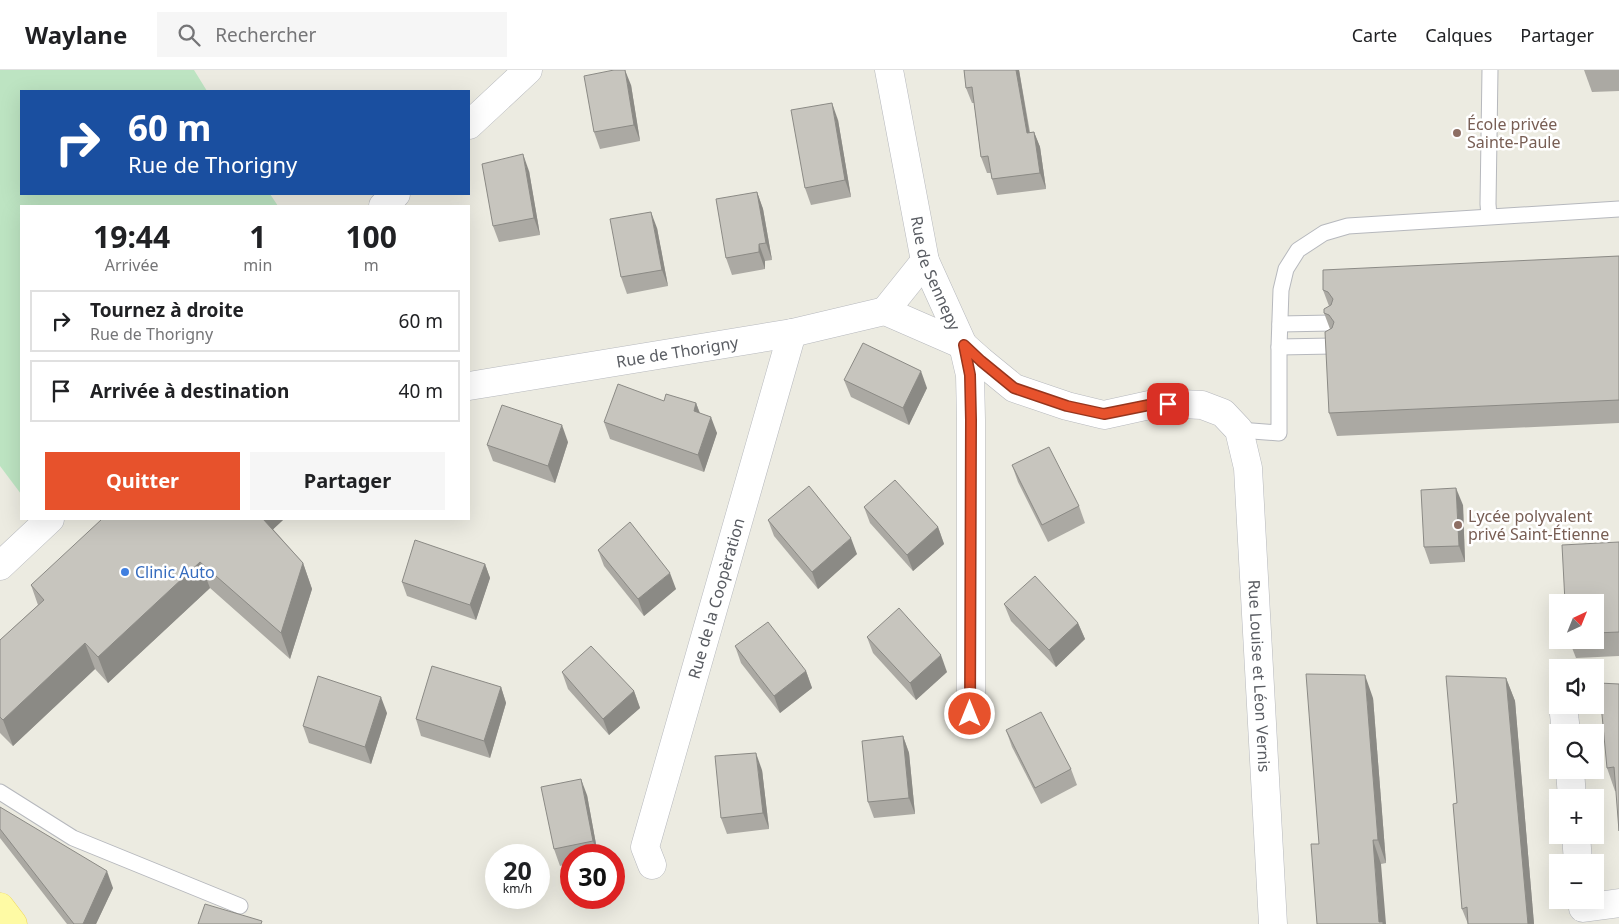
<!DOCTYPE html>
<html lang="fr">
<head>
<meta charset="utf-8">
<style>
  :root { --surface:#fff; --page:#f6f6f6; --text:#202124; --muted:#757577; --line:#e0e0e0; --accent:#e7522c }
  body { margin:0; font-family:"Noto Sans",sans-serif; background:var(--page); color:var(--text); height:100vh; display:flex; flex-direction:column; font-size:19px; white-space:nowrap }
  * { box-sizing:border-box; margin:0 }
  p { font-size:16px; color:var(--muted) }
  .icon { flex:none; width:28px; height:28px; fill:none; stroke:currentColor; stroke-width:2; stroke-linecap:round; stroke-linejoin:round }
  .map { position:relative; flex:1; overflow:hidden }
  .side { position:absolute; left:20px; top:135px; width:450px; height:315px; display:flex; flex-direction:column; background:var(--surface); border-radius:0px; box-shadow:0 5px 20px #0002 }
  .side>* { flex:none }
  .top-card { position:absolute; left:20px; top:20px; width:450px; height:105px; border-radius:0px; box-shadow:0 5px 20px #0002; background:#1a4fa0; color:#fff; overflow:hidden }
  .needle { width:32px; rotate:43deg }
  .fabs { position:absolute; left:1549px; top:524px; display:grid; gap:10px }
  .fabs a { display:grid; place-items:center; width:55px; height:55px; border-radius:0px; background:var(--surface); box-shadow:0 5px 20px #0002; font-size:25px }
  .speed { position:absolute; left:485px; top:774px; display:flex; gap:10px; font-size:25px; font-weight:700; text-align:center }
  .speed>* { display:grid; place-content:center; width:65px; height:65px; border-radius:50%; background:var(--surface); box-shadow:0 5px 20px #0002; line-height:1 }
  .speed small { font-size:12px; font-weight:400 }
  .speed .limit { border:8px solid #d22; background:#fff; color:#111 }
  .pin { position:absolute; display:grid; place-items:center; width:42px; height:42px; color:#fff; margin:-21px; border-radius:10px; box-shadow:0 2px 8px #0006 }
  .me { position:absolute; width:55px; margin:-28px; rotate:0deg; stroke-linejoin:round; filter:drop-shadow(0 0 4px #0008) }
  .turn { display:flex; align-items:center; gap:18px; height:105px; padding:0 25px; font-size:22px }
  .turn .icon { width:65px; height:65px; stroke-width:2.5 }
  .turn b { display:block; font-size:35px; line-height:42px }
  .eta { display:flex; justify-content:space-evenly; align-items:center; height:85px; text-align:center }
  .eta b { font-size:30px; font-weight:700; line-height:35px }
  .cta { display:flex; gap:10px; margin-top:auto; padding:10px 25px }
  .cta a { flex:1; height:58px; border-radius:0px; background:var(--accent); color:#fff; font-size:20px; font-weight:700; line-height:58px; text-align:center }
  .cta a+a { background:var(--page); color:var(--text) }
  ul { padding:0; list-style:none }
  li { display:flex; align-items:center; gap:15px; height:62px; margin:0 10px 8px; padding:0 15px; border:2px solid var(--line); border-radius:0px }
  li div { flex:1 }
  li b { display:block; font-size:19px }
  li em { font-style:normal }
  header { display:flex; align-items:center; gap:30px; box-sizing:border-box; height:70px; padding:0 25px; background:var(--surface); border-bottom:1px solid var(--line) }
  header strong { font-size:24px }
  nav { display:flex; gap:28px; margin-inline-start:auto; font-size:18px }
  .search { width:350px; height:45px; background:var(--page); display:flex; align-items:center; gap:12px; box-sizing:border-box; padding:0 18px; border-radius:0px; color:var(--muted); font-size:19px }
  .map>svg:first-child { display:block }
  .green { fill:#bde4c2 }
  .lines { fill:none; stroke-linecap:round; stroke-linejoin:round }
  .lane-casing { stroke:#b6b8bd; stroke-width:17 }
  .street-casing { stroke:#b6b8bd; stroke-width:29 }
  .primary-casing { stroke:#efd757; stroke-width:29 }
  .lane { stroke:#fff; stroke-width:15 }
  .street { stroke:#fff; stroke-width:28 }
  .primary { stroke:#fefaa4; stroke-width:28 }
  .wall { fill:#aba9a3 }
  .shaded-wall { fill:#8b8a85 }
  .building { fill:#c7c5be; stroke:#8b8a85 }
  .route-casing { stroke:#96351d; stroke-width:12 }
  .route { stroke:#e7522c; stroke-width:9 }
  .education-dot { fill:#8d6e63; stroke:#fff; stroke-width:2 }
  .shop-dot { fill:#3f7fe0; stroke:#fff; stroke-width:2 }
  .labels { text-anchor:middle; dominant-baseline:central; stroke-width:5; stroke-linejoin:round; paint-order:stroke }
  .education-label { font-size:16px; fill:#785e54; stroke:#fff; text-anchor:start }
  .street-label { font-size:16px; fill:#595c62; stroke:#fff }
  .shop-label { font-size:16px; fill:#366cbe; stroke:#fff; text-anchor:start }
</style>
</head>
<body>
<header>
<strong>Waylane</strong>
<div class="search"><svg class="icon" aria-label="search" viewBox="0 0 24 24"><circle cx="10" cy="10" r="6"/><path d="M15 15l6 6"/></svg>Rechercher</div>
<nav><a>Carte</a><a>Calques</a><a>Partager</a></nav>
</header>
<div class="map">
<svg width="1619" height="854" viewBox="0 0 1619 854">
  <rect width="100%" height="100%" fill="#ecebe1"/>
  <!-- green -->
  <polygon class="green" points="0,0 194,0 207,21 21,21 21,124 270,124 278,136 21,136 21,424 0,396"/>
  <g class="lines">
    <!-- lane casing -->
    <g class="lane-casing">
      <g id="lane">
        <polyline points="1489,146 1488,134 1490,0"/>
        <polyline points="1280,254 1332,253"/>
        <polyline points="1279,277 1333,276"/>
        <polyline points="1239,360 1279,363 1279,277 1281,220 1286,199 1298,180 1324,163 1348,156 1619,139"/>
        <polyline points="0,722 73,768 240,836"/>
      </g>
    </g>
    <!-- street casing -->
    <g class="street-casing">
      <g id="street">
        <path id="s1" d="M889 0 925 191 963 275 970 305 971 350V644"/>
        <polyline points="469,55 528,0"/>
        <polyline points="383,136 396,124"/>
        <polyline points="885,241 925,191"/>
        <path id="s2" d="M469 316 792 263 885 241 963 275 981 291 1014 318 1067 336 1104 345 1154 334H1181L1202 335 1223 343 1239 360 1248 398 1273 854"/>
        <polyline points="0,496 50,449"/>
        <polyline points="1564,644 1566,662"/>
        <polyline points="1570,700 1572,728"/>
        <polyline points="1576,765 1578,792"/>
        <path id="s3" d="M652 795 645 777 792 263"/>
        <polyline points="1583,838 1619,833"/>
      </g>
    </g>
    <!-- primary casing -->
    <g class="primary-casing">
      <polyline id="primary" points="0,837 13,854"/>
    </g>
    <!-- lane -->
    <use href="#lane" class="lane"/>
    <!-- street -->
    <use href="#street" class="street"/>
    <!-- primary -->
    <use href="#primary" class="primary"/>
  </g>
  <!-- wall -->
  <g class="wall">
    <polygon points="964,0 1019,0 1030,62 1034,62 1040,77 1046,119 997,125 992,109 991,103 987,103 981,87 974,33 972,33 966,18"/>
    <polygon points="1584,0 1619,0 1619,21 1592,22"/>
    <polygon points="631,15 640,71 600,79 594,62"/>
    <polygon points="838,50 851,127 811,135 805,118"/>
    <polygon points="529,101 540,165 499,172 493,156"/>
    <polygon points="757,122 763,139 772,190 765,191 765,199 732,205 726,188"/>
    <polygon points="657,158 668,216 627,224 621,207"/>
    <polygon points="1619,186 1619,353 1337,366 1329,343 1330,259 1324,243 1329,236 1323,220"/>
    <polygon points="844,310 927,318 909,355 851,327"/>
    <polygon points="664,331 696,333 700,343 717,363 704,402 610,369 604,352"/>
    <polygon points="568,372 555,413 493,391 487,375"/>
    <polygon points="1012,395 1079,436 1085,453 1048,472 1018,412"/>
    <polygon points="1463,435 1465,492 1430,494 1424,477"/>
    <polygon points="864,437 938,457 944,474 913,501 870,453"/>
    <polygon points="283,450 273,459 303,493 312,519 290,589 210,518 108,613 95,599 13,676 0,663 0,570 38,535 31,515"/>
    <polygon points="768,450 857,484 818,519 774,466"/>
    <polygon points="1619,472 1619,586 1576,588 1569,570 1595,570 1595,532"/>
    <polygon points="598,480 676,519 644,546 604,496"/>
    <polygon points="485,494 490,508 476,550 407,526 402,512"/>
    <polygon points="1004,534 1078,553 1085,569 1056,597 1011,551"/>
    <polygon points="867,567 947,602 916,630 873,583"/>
    <polygon points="735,576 806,601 812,618 780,643 741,593"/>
    <polygon points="562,602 634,621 640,638 609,665 568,619"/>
    <polygon points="1506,608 1515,631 1534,854 1468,854 1462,839 1457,733"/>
    <polygon points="1619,614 1616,721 1615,721 1607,698"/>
    <polygon points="501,617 506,633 490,688 421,666 416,649"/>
    <polygon points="1373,628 1386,793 1381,794 1319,774"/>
    <polygon points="387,643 371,694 309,673 303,656"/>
    <polygon points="1006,660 1071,699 1077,715 1041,734 1012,677"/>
    <polygon points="903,666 909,683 915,744 874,748 868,732"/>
    <polygon points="762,700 769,759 727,764 721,748"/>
    <polygon points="587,725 598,785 571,785 571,793 560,796 554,779"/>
    <polygon points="0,737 113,818 96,854 67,854 0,768"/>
  </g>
  <!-- shaded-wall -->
  <g class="shaded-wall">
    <polygon points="625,0 631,15 640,71 634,55"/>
    <polygon points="1016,0 1019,0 1032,79 1027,63"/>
    <polygon points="832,33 838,50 851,127 845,110"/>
    <polygon points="1034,62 1040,77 1046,119 1040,103"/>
    <polygon points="523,84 529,101 540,165 534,148"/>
    <polygon points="757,122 763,139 772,190 766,173"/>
    <polygon points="651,142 657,158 668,216 662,200"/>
    <polygon points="759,174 765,191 765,199 759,182"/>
    <polygon points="921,301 927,318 909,355 903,338"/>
    <polygon points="696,333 702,350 694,341"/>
    <polygon points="711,347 717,363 704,402 698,385"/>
    <polygon points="562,355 568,372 555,413 548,396"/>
    <polygon points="1456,418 1463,435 1465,492 1459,476"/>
    <polygon points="259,449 282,449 283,450 265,467"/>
    <polygon points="938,457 944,474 913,501 907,485"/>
    <polygon points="851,468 857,484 818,519 812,502"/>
    <polygon points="200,492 210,518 108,613 98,587"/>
    <polygon points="303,493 312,519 290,589 281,563"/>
    <polygon points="485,494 490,508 476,550 470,535"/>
    <polygon points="670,503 676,519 644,546 638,529"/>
    <polygon points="1078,553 1085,569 1056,597 1049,580"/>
    <polygon points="85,573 95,599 13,676 3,650"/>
    <polygon points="941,585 947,602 916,630 910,613"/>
    <polygon points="806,601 812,618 780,643 774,626"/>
    <polygon points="1365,605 1373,628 1386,793 1378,770"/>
    <polygon points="1506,608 1515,631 1534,854 1528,854"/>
    <polygon points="501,617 506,633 490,688 484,671"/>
    <polygon points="634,621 640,638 609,665 603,649"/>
    <polygon points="381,627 387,643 371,694 365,677"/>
    <polygon points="903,666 909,683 915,744 909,728"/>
    <polygon points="756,683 762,700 769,759 763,743"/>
    <polygon points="581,709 587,725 598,785 593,771"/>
    <polygon points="1373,770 1381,794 1386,854 1379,854 1379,852"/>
    <polygon points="107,801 113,818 96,854 83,854"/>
  </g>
  <!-- building -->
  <g class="building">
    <polygon points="614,0 625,0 634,55 594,62 584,6"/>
    <polygon points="964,0 1016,0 1027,63 1034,62 1040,103 992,109 988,86 981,87 972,17 966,18"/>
    <polygon points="832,33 845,110 805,118 791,40"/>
    <polygon points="523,84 534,148 493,156 482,94"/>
    <polygon points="757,122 766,173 759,174 759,182 726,188 716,129"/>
    <polygon points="651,142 662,200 621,207 610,149"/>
    <polygon points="1619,186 1619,330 1329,343 1325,262 1332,258 1334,252 1329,245 1324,243 1324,239 1331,235 1333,229 1328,222 1323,220 1323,200"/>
    <polygon points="863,273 921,301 903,338 844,310"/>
    <polygon points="618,314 664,331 666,324 696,333 694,341 711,347 698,385 604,352"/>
    <polygon points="502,335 562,355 548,396 487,375"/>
    <polygon points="1049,377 1079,436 1042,455 1012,395"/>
    <polygon points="895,410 938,457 907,485 864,437"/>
    <polygon points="809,416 851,468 812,502 768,450"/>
    <polygon points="1456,418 1459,476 1424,477 1421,420"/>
    <polygon points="102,449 263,449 303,493 281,563 200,492 98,587 85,573 3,650 0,647 0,570 44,530 31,515"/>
    <polygon points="630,452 670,503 638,529 598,480"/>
    <polygon points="415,470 485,494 470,535 402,512"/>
    <polygon points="1619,472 1619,562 1595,563 1595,532 1565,532 1562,475"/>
    <polygon points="1035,506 1078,553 1049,580 1004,534"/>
    <polygon points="899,538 941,585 910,613 867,567"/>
    <polygon points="768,552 806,601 774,626 735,576"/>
    <polygon points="591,576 634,621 603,649 562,602"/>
    <polygon points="432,596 501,617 484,671 416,649"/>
    <polygon points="1306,604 1365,605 1378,770 1373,770 1379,852 1383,852 1383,854 1317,854 1311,774 1319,774"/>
    <polygon points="318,606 381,627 365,677 303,656"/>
    <polygon points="1446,606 1506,608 1528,854 1468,854 1467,837 1462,839 1453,734 1457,733"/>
    <polygon points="1599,613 1619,614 1619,761 1614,697 1607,698"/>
    <polygon points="1041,642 1071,699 1035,718 1006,660"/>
    <polygon points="903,666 909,728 868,732 862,671"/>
    <polygon points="756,683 763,743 721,748 715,686"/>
    <polygon points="581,709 593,771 554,779 541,717"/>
    <polygon points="0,737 107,801 83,854 74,854 0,759"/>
    <polygon points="205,834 262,851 261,854 198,854"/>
  </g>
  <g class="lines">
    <!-- route casing -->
    <g class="route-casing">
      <polyline id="route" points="970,644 971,350 970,305 964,275 981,291 1014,318 1067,336 1104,344 1154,334 1168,334"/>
    </g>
    <!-- route -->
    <use href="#route" class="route"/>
  </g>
  <!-- markers -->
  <g class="education-dot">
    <circle cx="1457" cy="63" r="5"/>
    <circle cx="1458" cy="455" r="5"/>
  </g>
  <circle class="shop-dot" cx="125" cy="502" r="5"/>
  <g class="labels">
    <!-- education labels -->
    <g class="education-label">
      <text x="1467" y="54">École privée<tspan x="1467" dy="18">Sainte-Paule</tspan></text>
      <text x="1468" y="446">Lycée polyvalent<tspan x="1468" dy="18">privé Saint-Étienne</tspan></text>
    </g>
    <!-- street labels -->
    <g class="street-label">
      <text stroke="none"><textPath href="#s1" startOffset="209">Rue de Sennepy</textPath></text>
      <text stroke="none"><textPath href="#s2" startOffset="211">Rue de Thorigny</textPath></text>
      <text stroke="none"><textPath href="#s3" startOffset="278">Rue de la Coopèration</textPath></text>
      <text stroke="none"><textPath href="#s2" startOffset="1061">Rue Louise et Léon Vernis</textPath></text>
    </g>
    <!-- shop labels -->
    <g class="shop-label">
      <text x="135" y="502">Clinic Auto</text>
    </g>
  </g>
</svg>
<div class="fabs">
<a><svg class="needle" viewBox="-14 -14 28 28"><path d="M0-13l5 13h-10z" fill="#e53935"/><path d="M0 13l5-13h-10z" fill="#757577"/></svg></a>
<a><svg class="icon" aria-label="sound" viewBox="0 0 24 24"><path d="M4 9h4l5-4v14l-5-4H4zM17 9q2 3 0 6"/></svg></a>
<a><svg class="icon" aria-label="search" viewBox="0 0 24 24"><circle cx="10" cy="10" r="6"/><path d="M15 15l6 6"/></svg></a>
<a>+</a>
<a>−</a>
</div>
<div class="speed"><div>20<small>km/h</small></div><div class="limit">30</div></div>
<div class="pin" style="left:1168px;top:334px;background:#d93025"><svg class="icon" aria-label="arrive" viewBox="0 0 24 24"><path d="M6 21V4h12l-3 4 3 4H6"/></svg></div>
<svg class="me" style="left:970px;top:644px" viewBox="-20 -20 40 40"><circle r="17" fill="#e7522c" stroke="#fff" stroke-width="3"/><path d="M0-11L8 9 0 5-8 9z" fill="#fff"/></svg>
<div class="top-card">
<div class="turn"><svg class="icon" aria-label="right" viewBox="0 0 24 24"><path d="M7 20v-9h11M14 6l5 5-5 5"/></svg><div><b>60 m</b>Rue de Thorigny</div></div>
</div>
<section class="side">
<div class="eta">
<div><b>19:44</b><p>Arrivée</p></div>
<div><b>1</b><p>min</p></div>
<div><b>100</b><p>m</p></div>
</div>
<ul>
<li><svg class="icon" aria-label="right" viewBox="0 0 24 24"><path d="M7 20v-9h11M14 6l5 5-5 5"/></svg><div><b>Tournez à droite</b><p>Rue de Thorigny</p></div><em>60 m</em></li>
<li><svg class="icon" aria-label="arrive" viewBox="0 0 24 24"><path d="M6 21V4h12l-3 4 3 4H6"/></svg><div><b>Arrivée à destination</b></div><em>40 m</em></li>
</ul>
<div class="cta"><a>Quitter</a><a>Partager</a></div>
</section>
</div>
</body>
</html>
